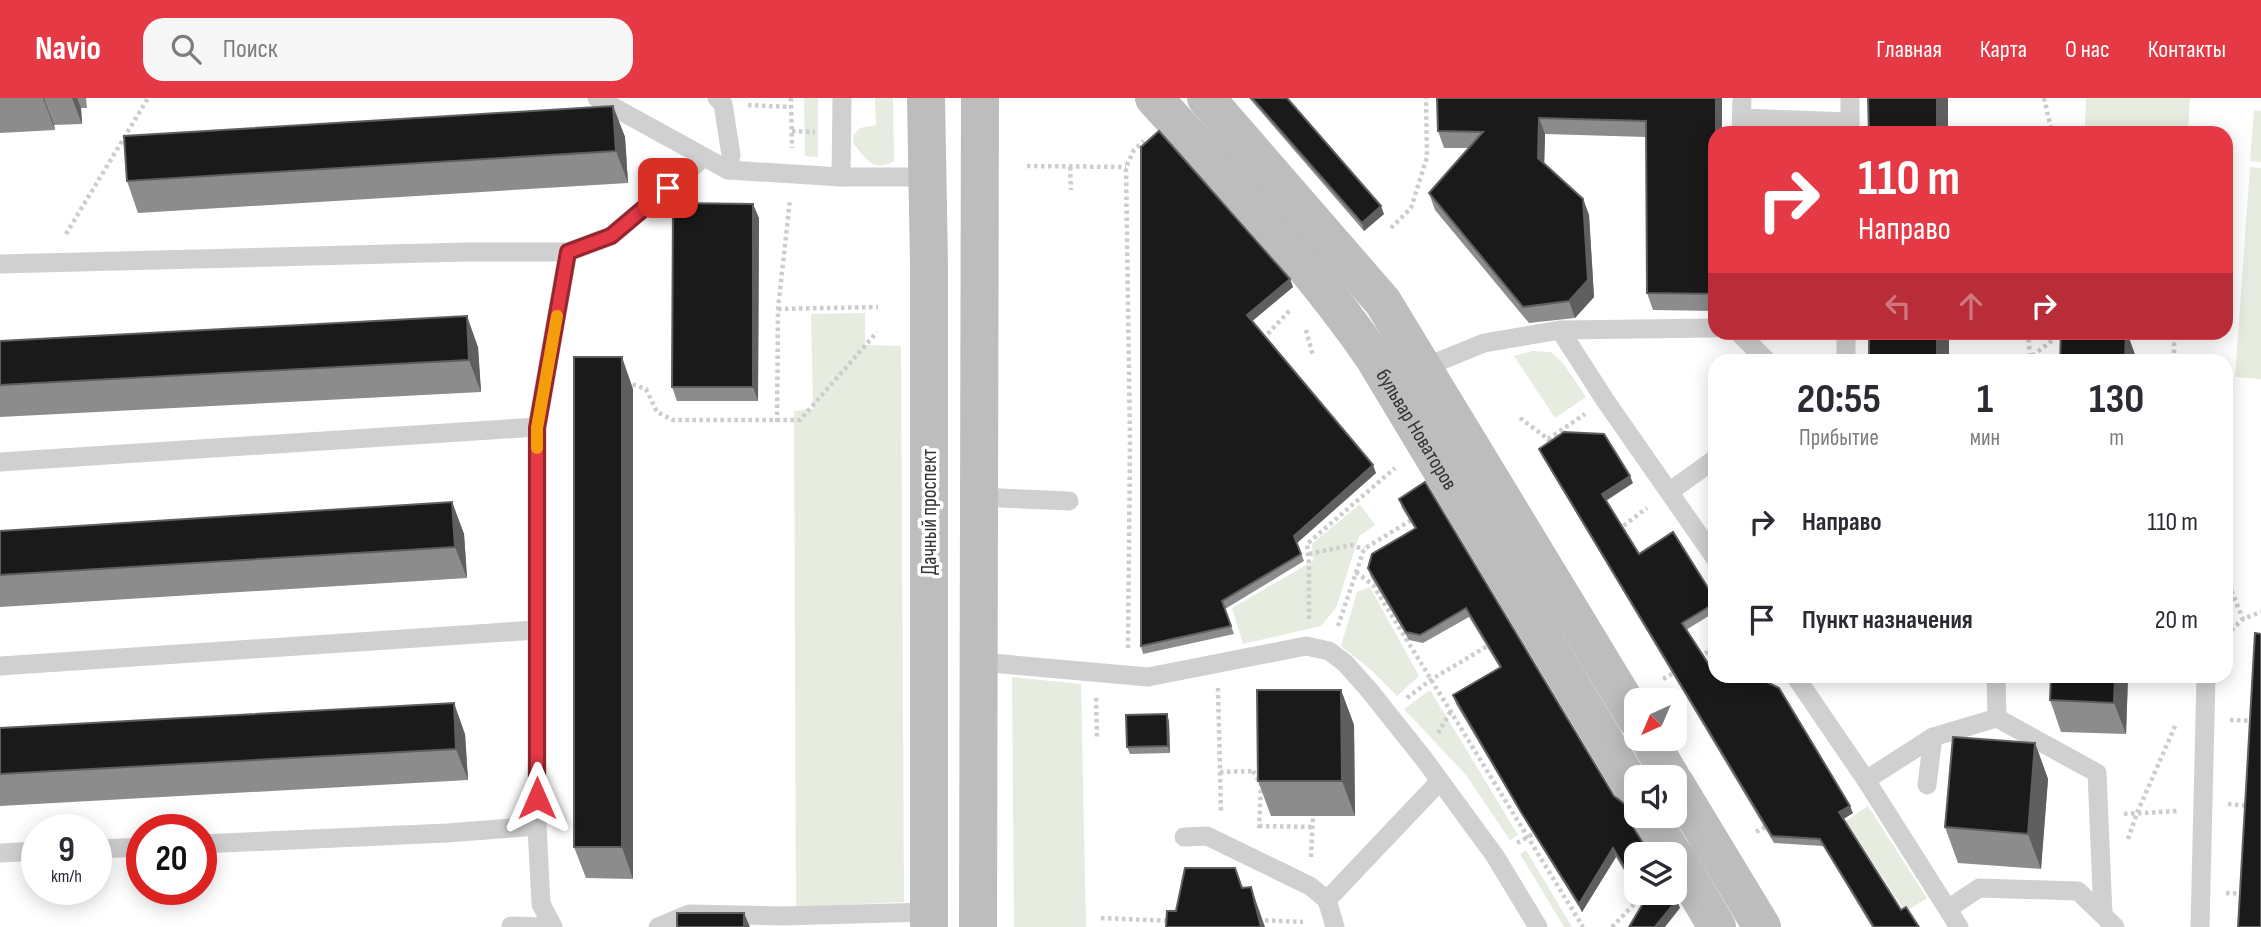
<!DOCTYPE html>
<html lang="ru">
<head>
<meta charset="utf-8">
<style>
  :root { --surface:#fff; --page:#f7f7f7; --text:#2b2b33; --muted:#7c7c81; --accent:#e63946 }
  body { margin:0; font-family:"Sofia Sans Condensed",sans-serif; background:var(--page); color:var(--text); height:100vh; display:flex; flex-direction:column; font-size:26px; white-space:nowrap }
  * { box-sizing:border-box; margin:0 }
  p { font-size:23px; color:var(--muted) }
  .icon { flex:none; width:38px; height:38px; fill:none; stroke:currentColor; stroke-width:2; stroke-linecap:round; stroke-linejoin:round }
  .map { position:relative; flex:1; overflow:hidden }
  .sheet { position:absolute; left:1708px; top:256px; width:525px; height:329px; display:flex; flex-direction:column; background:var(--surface); border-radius:21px; box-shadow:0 4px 18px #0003 }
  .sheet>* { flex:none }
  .guide { position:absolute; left:1708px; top:28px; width:525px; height:214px; border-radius:21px; box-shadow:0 4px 18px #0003; background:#e63946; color:#fff; overflow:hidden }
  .needle { width:46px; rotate:224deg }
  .controls { position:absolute; left:1624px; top:590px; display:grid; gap:14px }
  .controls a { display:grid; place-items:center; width:63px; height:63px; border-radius:14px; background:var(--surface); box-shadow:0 4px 18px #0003; font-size:35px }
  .speed { position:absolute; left:21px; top:716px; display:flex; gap:14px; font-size:35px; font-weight:700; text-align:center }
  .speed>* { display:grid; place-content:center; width:91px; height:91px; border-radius:50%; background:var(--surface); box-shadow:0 4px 18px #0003; line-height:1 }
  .speed small { font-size:18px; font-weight:400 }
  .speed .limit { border:10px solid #d22; background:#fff; color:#111 }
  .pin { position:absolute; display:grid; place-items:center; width:60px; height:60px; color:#fff; margin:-30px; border-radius:14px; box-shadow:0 4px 10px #0006 }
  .me { position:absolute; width:77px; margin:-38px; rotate:0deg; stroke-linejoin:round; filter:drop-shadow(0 0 5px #0008) }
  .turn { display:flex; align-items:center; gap:24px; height:147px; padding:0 35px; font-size:32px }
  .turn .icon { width:91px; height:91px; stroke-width:2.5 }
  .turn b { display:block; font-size:49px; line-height:60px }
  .lanes { display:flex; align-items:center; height:66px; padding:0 35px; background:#0003; justify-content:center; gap:35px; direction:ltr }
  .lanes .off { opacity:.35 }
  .eta { display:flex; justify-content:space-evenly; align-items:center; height:119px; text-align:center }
  .eta b { font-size:42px; font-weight:700; line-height:49px }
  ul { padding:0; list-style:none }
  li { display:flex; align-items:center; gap:21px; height:98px; padding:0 35px }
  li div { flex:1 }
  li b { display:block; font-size:26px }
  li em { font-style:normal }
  header { display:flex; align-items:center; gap:42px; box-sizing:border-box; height:98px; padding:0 35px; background:var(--accent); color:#fff }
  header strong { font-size:33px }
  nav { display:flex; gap:38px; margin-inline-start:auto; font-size:24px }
  .search { width:490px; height:63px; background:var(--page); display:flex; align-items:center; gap:18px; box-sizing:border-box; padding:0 24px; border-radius:21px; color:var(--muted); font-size:26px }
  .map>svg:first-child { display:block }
  .green { fill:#e6ecdf }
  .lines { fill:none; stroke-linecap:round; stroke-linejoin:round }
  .path { stroke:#cdcdcd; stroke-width:4.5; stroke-dasharray:3.5 3.5; stroke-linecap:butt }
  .lane { stroke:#d0d0d0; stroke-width:19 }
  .secondary { stroke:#bdbdbd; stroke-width:38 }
  .wall { fill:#8c8c8c }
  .shaded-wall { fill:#5f5f5f }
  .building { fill:#1a1a1a; stroke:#5f5f5f; stroke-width:2 }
  .route-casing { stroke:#96252e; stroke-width:18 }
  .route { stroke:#e63946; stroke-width:12 }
  .slow { stroke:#f59e0b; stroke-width:12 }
  .labels { text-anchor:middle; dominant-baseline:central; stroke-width:7; stroke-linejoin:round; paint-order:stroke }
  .street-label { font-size:21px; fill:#333; stroke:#fff }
</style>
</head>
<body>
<header>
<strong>Navio</strong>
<div class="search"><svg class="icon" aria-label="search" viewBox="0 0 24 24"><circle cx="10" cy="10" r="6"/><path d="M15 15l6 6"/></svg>Поиск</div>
<nav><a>Главная</a><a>Карта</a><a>О нас</a><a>Контакты</a></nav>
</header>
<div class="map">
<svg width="2261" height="829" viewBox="0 0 2261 829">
  <rect width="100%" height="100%" fill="#fff"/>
  <!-- green -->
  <g class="green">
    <polygon points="804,0 818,0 818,59 805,58"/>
    <path d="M875 0H893L894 63C873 75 866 61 853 45L854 37 860 30 876 27Z"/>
    <polygon points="2086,0 2190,0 2188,35 2085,35"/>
    <polygon points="2254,12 2261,13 2261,64 2250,63"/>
    <polygon points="2250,69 2261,70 2261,281 2235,279"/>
    <polygon points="865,215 865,247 901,248 904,804 796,809 794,313 813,311 811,216"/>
    <polygon points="1532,253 1551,254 1563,265 1586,299 1555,320 1514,258"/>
    <polygon points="1360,406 1375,427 1359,438 1336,510 1321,528 1243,546 1232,510 1313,463 1312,446"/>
    <polygon points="1370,489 1419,578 1397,598 1370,571 1341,548 1357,494"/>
    <polygon points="1012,579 1081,586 1086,829 1014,829"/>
    <polygon points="1430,592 1518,737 1510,742 1466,677 1404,611"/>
    <polygon points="1868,708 1927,800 1905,814 1846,723"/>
    <polygon points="1526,752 1572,829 1564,829 1520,756"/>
  </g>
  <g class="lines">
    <!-- path -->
    <g class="path">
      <polyline points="791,0 792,50"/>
      <polyline points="2044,0 2052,35"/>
      <polyline points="748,7 791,9"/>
      <polyline points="792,33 815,34"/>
      <polyline points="1027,68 1126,69"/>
      <polyline points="1070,69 1071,92"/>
      <polyline points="1391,130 1411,110 1427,59 1426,0"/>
      <polyline points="66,136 148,0"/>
      <polyline points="778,211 878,209"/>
      <polyline points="1306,232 1313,258"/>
      <polyline points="2028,234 2030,258"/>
      <polyline points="1263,241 1291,211"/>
      <polyline points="2027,262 2063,234"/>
      <polyline points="2174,262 2174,234"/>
      <polyline points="626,284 646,291 657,314 673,322 800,322 877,234"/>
      <polyline points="1520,320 1548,341 1553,349"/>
      <polyline points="777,324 778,211 790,101"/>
      <polyline points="1548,341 1585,316"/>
      <polyline points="1618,432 1647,410"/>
      <polyline points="1309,456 1351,447 1364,451"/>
      <polyline points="1356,474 1373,487 1583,829"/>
      <polyline points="2226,480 2243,521"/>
      <polyline points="1309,521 1309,465 1307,446 1395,370"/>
      <polyline points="1338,528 1364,451 1413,421"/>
      <polyline points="2226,537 2243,521 2261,514"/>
      <polyline points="1128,550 1130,344 1126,69 1134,52 1144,43"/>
      <polyline points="1699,559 1715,550"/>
      <polyline points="1663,581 1677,573"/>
      <polyline points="1218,590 1221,714"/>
      <polyline points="1096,600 1097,641"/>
      <polyline points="1407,600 1432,581 1491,546"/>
      <polyline points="2230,622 2261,623"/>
      <polyline points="1438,635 1451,613"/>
      <polyline points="1253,673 1261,686 1259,733"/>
      <polyline points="1220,674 1254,673"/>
      <polyline points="2228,706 2250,708"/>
      <polyline points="2124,716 2178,713"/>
      <polyline points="1259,728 1313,729"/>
      <polyline points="1756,734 1769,727"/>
      <polyline points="2128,741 2137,715 2176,626"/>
      <polyline points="1517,745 1537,734"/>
      <polyline points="1311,759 1313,718"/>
      <polyline points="2226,795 2245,796"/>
      <polyline points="1101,820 1172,823"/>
      <polyline points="1258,822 1303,824"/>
      <polyline points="1612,829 1646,794"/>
    </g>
    <!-- lane -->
    <g class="lane">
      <polyline points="597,0 728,72 841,79 927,79"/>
      <polyline points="717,0 723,6 731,57 728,72"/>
      <polyline points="1742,20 1850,24"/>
      <polyline points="1850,34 1850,0"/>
      <polyline points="1741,35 1742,0"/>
      <polyline points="841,79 842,0"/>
      <polyline points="0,166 466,154 568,154 611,138 703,60"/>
      <polyline points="1560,232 1715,230"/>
      <polyline points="1738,234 1766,262"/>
      <polyline points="1846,262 1846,234"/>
      <polyline points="1425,269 1484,245 1560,232 1605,302 1715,460"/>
      <polyline points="0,364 537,329"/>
      <polyline points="1669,394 1715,361"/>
      <polyline points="979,399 1069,403"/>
      <polyline points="980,564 1148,579 1306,548 1329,553 1345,565 1369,592 1424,661 1495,758 1538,829"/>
      <polyline points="0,568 536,532"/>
      <polyline points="1795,578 1866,682 1959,829"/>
      <polyline points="1996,578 1997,620 2097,675 2103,817"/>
      <polyline points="1866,682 1933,639"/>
      <polyline points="1927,687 1933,639 1997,620"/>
      <polyline points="1184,739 1207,738 1310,788 1327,802"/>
      <polyline points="201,746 447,735 537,728"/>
      <polyline points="96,751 142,749"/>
      <polyline points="0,755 37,753"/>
      <polyline points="1948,811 1979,790 2078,793 2115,829"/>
      <polyline points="511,828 546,829"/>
      <polyline points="553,829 541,806 537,728 537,329 568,154"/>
      <polyline points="658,829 689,816 783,818 929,814"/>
      <polyline points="1335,829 1327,802 1439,684"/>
      <polyline points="2200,829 2206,578"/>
    </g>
    <!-- secondary -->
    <g class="secondary">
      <polyline points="926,0 929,166 929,829"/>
      <path id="s1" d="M1154 0C1230 84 1310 166 1374 260L1636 695"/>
      <polyline points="1206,0 1383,204 1636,621"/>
      <polyline points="1648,640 1671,679"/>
      <polyline points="1675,685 1762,829"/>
      <polyline points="1650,718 1673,756"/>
      <polyline points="1675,758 1717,829"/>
      <polyline points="978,829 980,0"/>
    </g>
  </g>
  <!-- wall -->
  <g class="wall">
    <polygon points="0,0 86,0 87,10 81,10 82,26 54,27 55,32 0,35"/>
    <polygon points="1249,0 1287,0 1384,116 1364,133"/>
    <polygon points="1437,0 1722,0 1722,35 1715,35 1715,213 1653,212 1647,195 1646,39 1545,36 1544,65 1583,101 1589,117 1594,199 1575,220 1529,225 1435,112 1429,95 1469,50 1444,50 1438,33"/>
    <polygon points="613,8 625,39 628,85 138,115 127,83"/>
    <polygon points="1141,49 1290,181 1293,189 1252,223 1376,375 1297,445 1304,463 1225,511 1234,536 1143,556 1141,548"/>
    <polygon points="759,120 758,303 677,303 672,289"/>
    <polygon points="0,243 478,249 481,294 0,319"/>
    <polygon points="633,291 633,781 586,780 574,749"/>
    <polygon points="1539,351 1633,385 1606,403 1639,456 1715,501 1715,514 1686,532 1713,573 1853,715 1843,721 1901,812 1919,829 1872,829 1823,748 1774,745 1542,358"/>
    <polygon points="1399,401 1614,698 1626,707 1629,715 1636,756 1636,792 1616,759 1582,814 1525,722 1456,606 1453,597 1500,570 1469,519 1423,545 1409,542 1371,479 1368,470 1415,431 1402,410"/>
    <polygon points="452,404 464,436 467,480 0,509 0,433"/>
    <polygon points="2051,578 2128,578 2126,636 2061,634 2050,602"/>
    <polygon points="1341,592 1354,627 1355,718 1271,718 1258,683"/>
    <polygon points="1167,616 1169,624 1170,655 1130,656 1127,649"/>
    <polygon points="0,630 465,636 468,682 0,708"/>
    <polygon points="2035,645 2048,681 2041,771 1958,765 1945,729"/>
  </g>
  <!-- shaded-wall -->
  <g class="shaded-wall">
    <polygon points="43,0 44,0 54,27 55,32"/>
    <polygon points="72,0 77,0 81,10 82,26"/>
    <rect x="1716" y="0" width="6" height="35"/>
    <rect x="1937" y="0" width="11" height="35"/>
    <polygon points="613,8 625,39 628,85 616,53"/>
    <polygon points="1539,20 1545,36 1544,76 1538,60"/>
    <polygon points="1583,101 1589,117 1594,199 1575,220 1569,203"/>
    <polygon points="753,106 759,120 758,303 753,289"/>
    <polygon points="1381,108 1384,116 1364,133 1362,125"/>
    <polygon points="1290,181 1293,189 1250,225 1247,217"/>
    <polygon points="467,218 478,249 481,294 469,262"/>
    <rect x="1937" y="234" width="12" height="28"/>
    <polygon points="2126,234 2127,234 2137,262 2125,262"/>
    <polygon points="622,259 633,291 633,781 622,749"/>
    <polygon points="1373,367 1376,375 1297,445 1294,438"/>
    <polygon points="1630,378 1633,385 1605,403 1602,396"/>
    <polygon points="452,404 464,436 467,480 455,449"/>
    <polygon points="2115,578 2128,578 2126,636 2114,605"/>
    <polygon points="1341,592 1354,627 1355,718 1342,683"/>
    <polygon points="454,605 465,636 468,682 456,651"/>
    <polygon points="1167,616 1169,624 1170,655 1168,648"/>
    <polygon points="2035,645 2048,681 2041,771 2028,736"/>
    <polygon points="1850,708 1853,715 1842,722 1839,714"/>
    <polygon points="1613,750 1616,759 1582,814 1579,806"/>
    <polygon points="1251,789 1265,829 1261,829"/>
    <polygon points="1677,802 1680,810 1665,829 1655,829"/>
    <polygon points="744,815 750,829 744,829"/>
  </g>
  <!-- building -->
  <g class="building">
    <polygon points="1252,0 1287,0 1381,108 1362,125"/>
    <polygon points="1437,0 1716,0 1716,35 1715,35 1715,196 1647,195 1646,23 1539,20 1538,60 1583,101 1588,182 1569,203 1523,209 1429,95 1483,34 1438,33"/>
    <polygon points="1868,0 1937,0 1937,35 1869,35"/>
    <polygon points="613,8 616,53 127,83 124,38"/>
    <polygon points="1159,33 1290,181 1247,217 1373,367 1294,438 1301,456 1222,503 1231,528 1141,548 1141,49"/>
    <polygon points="673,105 753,106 753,289 672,289"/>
    <polygon points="467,218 469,262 0,287 0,243"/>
    <rect x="1869" y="234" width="68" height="28"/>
    <polygon points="2061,234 2126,234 2125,262 2060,262"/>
    <rect x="574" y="259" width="48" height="490"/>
    <polygon points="1564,334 1604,336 1630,378 1602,396 1639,456 1673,434 1715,501 1715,505 1682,525 1713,573 1715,572 1715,578 1755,578 1779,590 1850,708 1839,714 1901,812 1906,809 1919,829 1874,829 1820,741 1772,738 1539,351"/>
    <polygon points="1425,384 1614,698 1626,707 1628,721 1650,756 1636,756 1636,789 1613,750 1579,806 1521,714 1453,597 1501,569 1466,510 1420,537 1406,534 1368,470 1372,456 1416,430 1399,401"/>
    <polygon points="452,404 455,449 0,477 0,433"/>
    <polygon points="2255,535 2261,536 2261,829 2238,829"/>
    <polygon points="2051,578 2115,578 2114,605 2050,602"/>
    <polygon points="1257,592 1341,592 1342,683 1258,683"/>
    <polygon points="454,605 456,651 0,676 0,630"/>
    <polygon points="1167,616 1168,648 1127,649 1126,617"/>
    <polygon points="1953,639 2035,645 2028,736 1945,729"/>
    <polygon points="1185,770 1235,770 1242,790 1251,789 1261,829 1166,829 1167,813 1176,813"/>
    <polygon points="1640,794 1673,794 1677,802 1655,829 1629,829 1645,802"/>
    <rect x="677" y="815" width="67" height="14"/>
  </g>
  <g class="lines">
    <!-- route casing -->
    <g class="route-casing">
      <polyline id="route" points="537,700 537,330 568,154 611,138 668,90"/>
    </g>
    <!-- route -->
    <use href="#route" class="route"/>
    <!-- slow -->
    <polyline class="slow" points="537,350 537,330 557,218"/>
  </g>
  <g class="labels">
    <!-- street labels -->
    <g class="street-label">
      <text stroke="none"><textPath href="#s1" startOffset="424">бульвар Новаторов</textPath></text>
      <text transform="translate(929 414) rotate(-90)">Дачный проспект</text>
    </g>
  </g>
</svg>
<div class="controls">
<a><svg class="needle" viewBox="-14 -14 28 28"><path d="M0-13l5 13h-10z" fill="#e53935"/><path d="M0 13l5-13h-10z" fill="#7c7c81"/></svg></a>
<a><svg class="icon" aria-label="sound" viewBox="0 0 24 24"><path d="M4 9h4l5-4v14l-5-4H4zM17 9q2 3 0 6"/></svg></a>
<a><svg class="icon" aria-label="layers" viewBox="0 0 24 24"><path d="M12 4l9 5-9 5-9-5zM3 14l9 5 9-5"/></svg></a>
</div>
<div class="speed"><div>9<small>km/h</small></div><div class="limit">20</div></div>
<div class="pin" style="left:668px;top:90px;background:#d93025"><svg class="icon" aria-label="arrive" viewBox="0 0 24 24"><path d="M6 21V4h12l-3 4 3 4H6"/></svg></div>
<svg class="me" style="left:537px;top:700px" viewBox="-20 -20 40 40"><path d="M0-17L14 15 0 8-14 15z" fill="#e63946" stroke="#fff" stroke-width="4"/></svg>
<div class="guide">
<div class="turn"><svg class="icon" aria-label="right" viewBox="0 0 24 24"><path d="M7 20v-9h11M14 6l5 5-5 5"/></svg><div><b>110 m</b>Направо</div></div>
<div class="lanes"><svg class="icon off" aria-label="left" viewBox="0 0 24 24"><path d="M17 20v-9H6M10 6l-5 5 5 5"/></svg><svg class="icon off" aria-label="ahead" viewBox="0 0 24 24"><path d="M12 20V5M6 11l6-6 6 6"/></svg><svg class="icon" aria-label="right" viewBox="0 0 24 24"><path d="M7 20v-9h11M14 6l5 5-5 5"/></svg></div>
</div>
<section class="sheet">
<div class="eta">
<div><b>20:55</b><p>Прибытие</p></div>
<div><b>1</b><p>мин</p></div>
<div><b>130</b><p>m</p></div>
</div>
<ul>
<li><svg class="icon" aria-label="right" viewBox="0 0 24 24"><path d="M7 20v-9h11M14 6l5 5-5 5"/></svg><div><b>Направо</b></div><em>110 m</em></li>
<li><svg class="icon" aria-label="arrive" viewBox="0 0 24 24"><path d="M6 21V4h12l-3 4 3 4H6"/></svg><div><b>Пункт назначения</b></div><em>20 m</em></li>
</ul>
</section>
</div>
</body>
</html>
